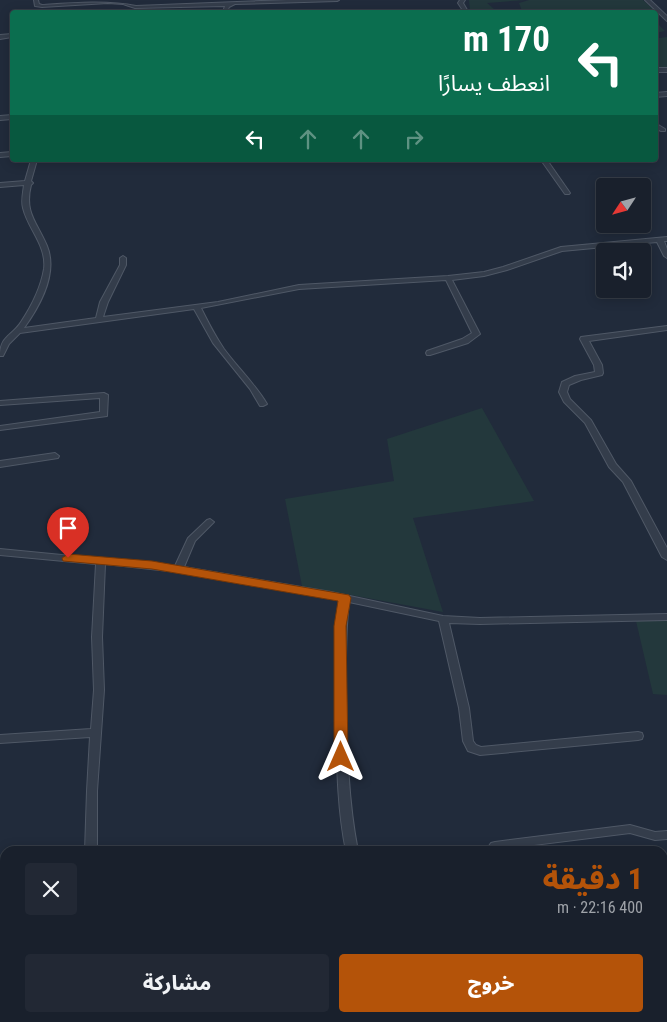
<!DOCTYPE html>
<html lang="ar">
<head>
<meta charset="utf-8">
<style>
  :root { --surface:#19202c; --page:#222834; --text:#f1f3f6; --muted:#9fa3a9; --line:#373e48; --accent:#b45309 }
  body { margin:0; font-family:"Roboto Condensed","Noto Sans Arabic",sans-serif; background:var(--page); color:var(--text); direction:rtl; height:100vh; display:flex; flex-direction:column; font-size:19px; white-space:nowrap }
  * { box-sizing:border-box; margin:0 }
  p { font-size:16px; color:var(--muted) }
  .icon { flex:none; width:28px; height:28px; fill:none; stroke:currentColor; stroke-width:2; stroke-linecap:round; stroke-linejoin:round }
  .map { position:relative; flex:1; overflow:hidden; direction:ltr }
  .drawer { position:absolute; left:0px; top:846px; width:668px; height:176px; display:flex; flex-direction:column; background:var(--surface); border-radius:15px 15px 0 0; box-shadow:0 2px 12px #0003,0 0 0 1px var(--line); direction:rtl }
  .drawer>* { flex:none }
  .banner { position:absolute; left:10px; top:10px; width:648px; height:152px; border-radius:5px; box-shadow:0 2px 12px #0003,0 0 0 1px var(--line); direction:rtl; background:#0b6e4f; color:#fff; overflow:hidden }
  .needle { width:32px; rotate:234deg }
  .buttons { position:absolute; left:596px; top:178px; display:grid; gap:10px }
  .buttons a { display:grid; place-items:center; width:55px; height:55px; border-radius:5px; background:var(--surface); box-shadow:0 2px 12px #0003,0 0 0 1px var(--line); font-size:25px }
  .pin { position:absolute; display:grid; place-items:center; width:42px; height:42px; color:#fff; margin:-51px -21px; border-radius:50% 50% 50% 0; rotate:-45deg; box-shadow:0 0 5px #0007 }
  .pin .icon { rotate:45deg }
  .me { position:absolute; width:55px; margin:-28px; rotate:0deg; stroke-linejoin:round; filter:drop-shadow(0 0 4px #0008) }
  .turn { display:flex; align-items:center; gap:18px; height:105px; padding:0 25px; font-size:22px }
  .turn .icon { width:65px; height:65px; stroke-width:2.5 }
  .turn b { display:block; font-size:35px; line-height:42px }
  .lanes { display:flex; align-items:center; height:48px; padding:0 25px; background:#0003; justify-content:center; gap:25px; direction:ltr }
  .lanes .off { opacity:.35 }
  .round { display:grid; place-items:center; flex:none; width:52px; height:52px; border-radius:5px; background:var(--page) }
  .summary { display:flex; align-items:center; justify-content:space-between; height:85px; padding:0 25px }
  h1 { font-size:30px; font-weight:800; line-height:38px; color:var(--accent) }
  .action { display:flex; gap:10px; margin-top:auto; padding:10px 25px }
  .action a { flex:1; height:58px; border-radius:5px; background:var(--accent); color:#fff; font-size:20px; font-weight:800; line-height:58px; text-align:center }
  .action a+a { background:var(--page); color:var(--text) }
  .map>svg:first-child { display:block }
  .green { fill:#23383c }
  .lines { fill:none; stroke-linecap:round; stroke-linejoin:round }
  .minor-casing { stroke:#4f5866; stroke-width:2 }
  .minor { fill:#343d4b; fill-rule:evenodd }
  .route { fill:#b45309; stroke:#753606 }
</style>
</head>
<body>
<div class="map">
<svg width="667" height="1022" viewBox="0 0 667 1022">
  <rect width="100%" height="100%" fill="#212b3b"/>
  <!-- green -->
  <g class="green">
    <polygon points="469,0 525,0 487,3 494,9 522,11 519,3 529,0 643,0 660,15 655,16 655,12 488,12 486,10 470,10"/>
    <polygon points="655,25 659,25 665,31 656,33 659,38 667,37 667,68 655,68"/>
    <polygon points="482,408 534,501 413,518 443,612 302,586 285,499 394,481 387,439"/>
    <polygon points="667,620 667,695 653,694 636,621"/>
  </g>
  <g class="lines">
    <!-- minor casing -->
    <g class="minor-casing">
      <g id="minor">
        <path d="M34 0H38L39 4 42 5C71 3 108 0 136 6L287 0H339L337 1 235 4 229 7 227 12H223L225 6 135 8 123 4 108 3 42 7 35 6Z"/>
        <polygon points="460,0 465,0 463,3 467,10 485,11 487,12 464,12 458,3"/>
        <polygon points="645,0 650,0 667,16 667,21"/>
        <polygon points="12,34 12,37 0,39 0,35"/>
        <rect x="655" y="68" width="12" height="4"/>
        <polygon points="667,92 667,96 655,97 655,93"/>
        <polygon points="12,115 12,119 0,120 0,116"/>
        <polygon points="655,123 665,129 665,131 661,131 655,128"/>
        <polygon points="12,152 12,156 0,157 0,153"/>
        <path d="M31 160H37L31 181 33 183 31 185C24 213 37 222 47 246 58 273 40 306 24 328L96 318 100 302 120 265V258L123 256 126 258V265L108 302 103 317 218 302 299 285 448 276 484 272 503 267 561 247 667 237V241H664L667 249V258L664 256 657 242 562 251 507 270 484 276 452 280 480 334 468 343 430 355H427L426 353 427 351 462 339 472 333 446 280 299 289 201 308C208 322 215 336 224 349 238 368 255 384 267 404L263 406H260L250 389 213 343 194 309 20 333 9 344 3 356H0C0 336 11 337 21 322 31 307 41 287 44 269 47 246 28 229 23 208 21 201 23 193 24 185L0 187V183L25 181Z"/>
        <polygon points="541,160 547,160 570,193 569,194 565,194"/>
        <polygon points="667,326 667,330 589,341 602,365 603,373 602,375 581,380 569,385 567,392 570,399 591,420 616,464 631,481 667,548 667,560 662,557 623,482 609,467 585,423 564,402 559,392 562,382 575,376 595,372 594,365 580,339 581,337"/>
        <polygon points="104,393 108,395 107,416 0,430 0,426 100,412 100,398 0,405 0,401"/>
        <polygon points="55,453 59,456 58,458 0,467 0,461"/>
        <path d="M210 519 214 522 195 541 184 567 331 592 443 616 480 618 667 614V620L480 624 449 623 469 708 473 741 476 745 481 747 638 732 642 733 643 736 642 739 638 740 480 755 468 751 463 741 459 708 439 621 349 602C345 634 346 666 346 698 347 749 348 800 358 851H346C337 807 337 763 336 718 335 679 335 639 340 600L178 572 105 564 102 637 104 690 97 791V851H85L87 791 90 737 0 743V735L91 729 94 690 92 637 96 564 0 555V549L175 566 188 538 207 520Z"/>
        <polygon points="630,825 655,832 667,831 667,839 655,840 630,833 495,850 491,849 489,846 491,843 495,842"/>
        <polygon points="0,908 5,911 5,927 0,924"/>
        <polygon points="123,1018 136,1018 134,1022 125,1022"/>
        <polygon points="178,1018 190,1018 192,1022 180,1022"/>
      </g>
    </g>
    <!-- minor -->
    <use href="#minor" class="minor"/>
  </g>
  <!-- route -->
  <polygon class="route" points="68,554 152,561 349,595 351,598 346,626 348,757 346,760 341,762 334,757 334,626 338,601 152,569 63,561 62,558"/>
</svg>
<div class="buttons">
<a><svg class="needle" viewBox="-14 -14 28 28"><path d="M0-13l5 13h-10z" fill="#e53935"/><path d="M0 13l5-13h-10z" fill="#9fa3a9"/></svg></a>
<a><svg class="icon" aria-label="sound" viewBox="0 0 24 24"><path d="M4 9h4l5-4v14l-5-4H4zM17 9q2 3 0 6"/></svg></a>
</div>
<div class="pin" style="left:68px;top:558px;background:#d93025"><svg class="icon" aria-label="arrive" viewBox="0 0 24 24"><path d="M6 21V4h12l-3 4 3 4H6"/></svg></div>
<svg class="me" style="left:341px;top:757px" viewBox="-20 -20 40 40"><path d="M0-17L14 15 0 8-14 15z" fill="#b45309" stroke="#fff" stroke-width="4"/></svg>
<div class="banner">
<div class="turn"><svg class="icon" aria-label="left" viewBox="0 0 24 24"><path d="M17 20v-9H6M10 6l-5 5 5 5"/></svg><div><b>170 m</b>انعطف يسارًا</div></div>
<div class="lanes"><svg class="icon" aria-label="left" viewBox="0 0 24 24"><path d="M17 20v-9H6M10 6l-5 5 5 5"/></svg><svg class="icon off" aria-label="ahead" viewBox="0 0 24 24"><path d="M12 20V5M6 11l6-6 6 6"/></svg><svg class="icon off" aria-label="ahead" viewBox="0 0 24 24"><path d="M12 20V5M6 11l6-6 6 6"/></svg><svg class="icon off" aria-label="right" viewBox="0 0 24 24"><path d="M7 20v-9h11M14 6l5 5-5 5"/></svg></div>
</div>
<section class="drawer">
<div class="summary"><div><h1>1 دقيقة</h1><p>400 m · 22:16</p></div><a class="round"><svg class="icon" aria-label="close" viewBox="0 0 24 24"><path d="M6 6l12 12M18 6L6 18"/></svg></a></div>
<div class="action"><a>خروج</a><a>مشاركة</a></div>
</section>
</div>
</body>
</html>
